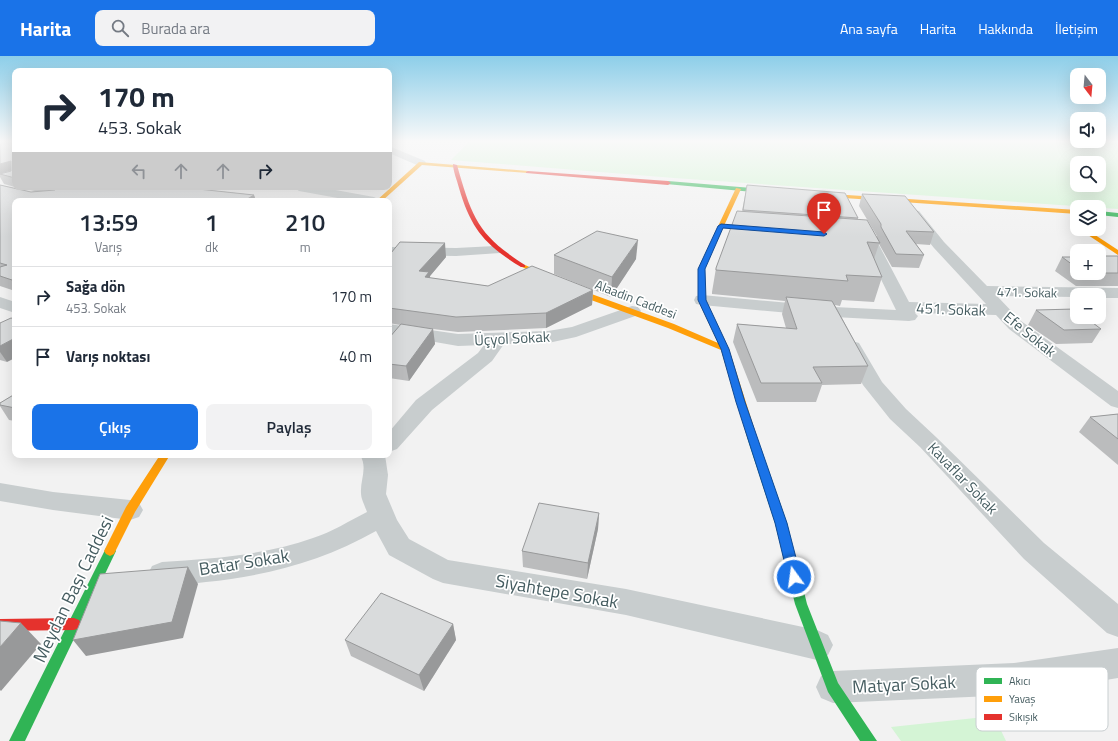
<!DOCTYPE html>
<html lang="tr">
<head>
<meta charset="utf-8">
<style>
  :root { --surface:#fff; --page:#f2f2f3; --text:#1f2937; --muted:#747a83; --line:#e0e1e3; --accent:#1a73e8 }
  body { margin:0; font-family:"Titillium Web",sans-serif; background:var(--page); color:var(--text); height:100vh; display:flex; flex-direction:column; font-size:15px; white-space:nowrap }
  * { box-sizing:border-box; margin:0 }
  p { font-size:13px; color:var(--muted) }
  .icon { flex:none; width:22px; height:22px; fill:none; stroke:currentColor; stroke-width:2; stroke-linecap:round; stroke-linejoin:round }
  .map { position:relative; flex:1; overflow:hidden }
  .details { position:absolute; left:12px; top:142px; width:380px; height:260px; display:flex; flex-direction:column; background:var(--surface); border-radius:8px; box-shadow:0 4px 16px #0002 }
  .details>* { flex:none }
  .banner { position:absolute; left:12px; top:12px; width:380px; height:122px; border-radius:8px; box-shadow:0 4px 16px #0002; background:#fff; color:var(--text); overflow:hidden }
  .needle { width:26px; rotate:164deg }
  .controls { position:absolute; left:1070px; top:12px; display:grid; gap:8px }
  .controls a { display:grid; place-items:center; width:36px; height:36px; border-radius:8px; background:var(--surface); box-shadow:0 4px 16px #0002; font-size:20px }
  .pin { position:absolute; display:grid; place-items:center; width:34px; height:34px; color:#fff; margin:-41px -17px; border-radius:50% 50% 50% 0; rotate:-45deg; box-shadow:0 0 4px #0007 }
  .pin .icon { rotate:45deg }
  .me { position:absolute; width:44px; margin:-22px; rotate:346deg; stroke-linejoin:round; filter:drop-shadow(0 0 3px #0008) }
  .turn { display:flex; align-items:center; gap:14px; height:84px; padding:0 20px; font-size:18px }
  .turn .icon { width:52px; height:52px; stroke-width:2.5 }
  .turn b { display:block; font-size:28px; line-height:34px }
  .lanes { display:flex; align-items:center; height:38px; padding:0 20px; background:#0003; justify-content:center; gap:20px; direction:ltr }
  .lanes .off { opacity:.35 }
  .eta { display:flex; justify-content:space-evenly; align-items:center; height:68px; text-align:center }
  .eta b { font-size:24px; font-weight:600; line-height:28px }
  .action { display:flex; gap:8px; margin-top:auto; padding:8px 20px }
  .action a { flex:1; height:46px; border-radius:8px; background:var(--accent); color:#fff; font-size:16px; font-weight:600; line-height:46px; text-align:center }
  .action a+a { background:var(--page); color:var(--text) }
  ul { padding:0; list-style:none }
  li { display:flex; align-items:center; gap:12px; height:60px; padding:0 20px; border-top:1px solid var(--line) }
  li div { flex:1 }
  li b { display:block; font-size:15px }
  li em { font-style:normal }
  header { display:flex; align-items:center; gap:24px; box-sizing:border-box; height:56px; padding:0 20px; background:var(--accent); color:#fff }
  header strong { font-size:19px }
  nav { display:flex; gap:22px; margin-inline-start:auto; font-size:14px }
  .search { width:280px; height:36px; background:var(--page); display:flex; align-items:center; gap:10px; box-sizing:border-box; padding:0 14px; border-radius:8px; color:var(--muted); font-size:15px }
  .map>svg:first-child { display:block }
  .green { fill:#d4f4d5; fill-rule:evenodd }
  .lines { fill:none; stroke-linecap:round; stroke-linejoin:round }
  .street { fill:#c8cdce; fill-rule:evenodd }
  .fast { fill:#30b455; fill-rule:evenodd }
  .slow { fill:#ff9f0a; fill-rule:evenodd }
  .jam { fill:#e5322d; fill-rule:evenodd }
  .wall { fill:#bbbcbd }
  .shaded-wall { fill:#98999a }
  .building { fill:#d9dbdc; stroke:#98999a }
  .route { fill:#1a73e8; stroke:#114b97 }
  .labels { text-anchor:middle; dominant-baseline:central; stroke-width:3.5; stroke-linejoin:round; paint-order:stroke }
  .far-street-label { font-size:13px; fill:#465d61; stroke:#fff }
  .street-label { font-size:15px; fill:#465d61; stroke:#fff }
  .near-street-label { font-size:18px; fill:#465d61; stroke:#fff }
  .key { fill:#fff; stroke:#c8ced0; stroke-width:1 }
  .key-label { font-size:11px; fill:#465d61 }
</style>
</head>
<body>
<header>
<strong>Harita</strong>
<div class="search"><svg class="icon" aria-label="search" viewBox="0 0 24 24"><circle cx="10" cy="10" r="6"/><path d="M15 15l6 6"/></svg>Burada ara</div>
<nav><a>Ana sayfa</a><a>Harita</a><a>Hakkında</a><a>İletişim</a></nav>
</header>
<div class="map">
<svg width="1118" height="685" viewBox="0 0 1118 685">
  <rect width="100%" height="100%" fill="#f2f2f2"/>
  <!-- green -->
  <g class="green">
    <path d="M470 85H1118V153L674 122 451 104ZM1077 107H1099V129H1077Z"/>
    <polygon points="994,660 1006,685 901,685 891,671"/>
  </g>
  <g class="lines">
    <!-- street -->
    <g class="street">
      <polygon points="389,90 425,105 426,107 425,109 417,109 389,97"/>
      <polygon points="293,131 319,131 374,141 380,145 354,145 299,135"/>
      <polygon points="914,154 919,155 944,186 987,230 1118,232 1118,242 1099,242 1099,239 1077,239 1077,241 997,240 1021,265 1118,335 1118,352 1111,350 1009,273 996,259 915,257 918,260 915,264 909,265 834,261 702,249 696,248 694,244 696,240 702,239 834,251 896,254 856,172 858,169 868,169 870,172 909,246 986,248 934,192 909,161 907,158 909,155"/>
      <polygon points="495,190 500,191 502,194 500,197 456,200 389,199 389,191 456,192"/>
      <polygon points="0,241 15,246 15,257 0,252"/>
      <polygon points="632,250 638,251 641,255 638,259 576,281 548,287 504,288 492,305 432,354 397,393 389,396 389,376 416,344 478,297 484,289 458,290 389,278 389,268 458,278 548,275 572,271"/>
      <polygon points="852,285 859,287 882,326 906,353 936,381 1044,487 1118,548 1118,581 1107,577 1024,503 920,391 890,363 863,329 843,291 845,287"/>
      <path d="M360 399H385L388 419 386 438 397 464 409 483 448 504 626 533 817 574 828 579 833 589 828 599 817 604 626 559 443 527 433 523 389 499 376 475C323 505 266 520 206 526 188 528 169 532 152 526L148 518 152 510 162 506C212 503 265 499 313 482 332 476 349 465 367 456 365 450 361 443 361 437 360 424 368 412 360 399Z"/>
      <polygon points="0,427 53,436 130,444 139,447 143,454 139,461 130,464 53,454 0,445"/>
      <polygon points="1118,592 1118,622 1014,639 833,647 821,642 816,631 821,620 833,615 1014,607"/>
    </g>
    <!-- fast -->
    <g class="fast">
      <polygon points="668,125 776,134 779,136 776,138 666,128 665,127"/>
      <polygon points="1099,155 1118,157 1118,161 1099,159"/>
      <polygon points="752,378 757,381 787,467 807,548 838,627 877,685 860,685 828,636 795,548 775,467 747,381"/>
      <polygon points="110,490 114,492 116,495 25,685 9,685 106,492"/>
    </g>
    <!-- slow -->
    <g class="slow">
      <polygon points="419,106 528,115 530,116 528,117 422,109 382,145 376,145"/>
      <polygon points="736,132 741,133 704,213 706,244 729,293 757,381 752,384 747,381 721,294 668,272 580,240 520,210 525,209 586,236 674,268 718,287 698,244 698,213"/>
      <polygon points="817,137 1077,154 1077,158 815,140 814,139"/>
      <polygon points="1079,173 1086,173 1118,194 1118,199"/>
      <polygon points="160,399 170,399 135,456 114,498 110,500 106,498 104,495 126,451"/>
    </g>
    <!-- jam -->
    <g class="jam">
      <path d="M453 108 457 109C472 162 478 179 525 209V211H521C485 189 471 173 459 132 457 124 453 115 453 108Z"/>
      <polygon points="528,115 668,125 671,127 668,129 526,117 526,116"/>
      <polygon points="74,562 79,564 81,568 79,572 74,574 0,575 0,563"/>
    </g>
  </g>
  <!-- wall -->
  <g class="wall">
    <polygon points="0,85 15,85 15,131 4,128 0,121"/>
    <polygon points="0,129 31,136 35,135 15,131 182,131 254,139 256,145 15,145 15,235 0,230"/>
    <polygon points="747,129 858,162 858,163 877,182 877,180 859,150 862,138 934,176 930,189 916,188 924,199 919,212 892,211 879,188 874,203 882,221 874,246 842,244 840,250 835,249 868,310 861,328 822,329 816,346 757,346 733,286 737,268 786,272 782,258 785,245 712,238 712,236 716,212 742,155"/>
    <polygon points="389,197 446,201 430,220 430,222 488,230 593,234 592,249 546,272 458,276 433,273 435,288 409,325 389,322 389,282 400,269 389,267"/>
    <polygon points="554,199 636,203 611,241 554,218"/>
    <polygon points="1099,200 1118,200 1118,230 1076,230 1055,215 1062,201 1077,201 1077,217 1099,217"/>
    <polygon points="1036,254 1101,273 1092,287 1056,288 1028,269"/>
    <polygon points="0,267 7,306 0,304"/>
    <polygon points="15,338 15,365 9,364 0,350 0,347"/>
    <polygon points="1118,358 1118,409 1079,376 1090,361"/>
    <polygon points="599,457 598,473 587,523 523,511 522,495"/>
    <polygon points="453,568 456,584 424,635 351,600 345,584"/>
  </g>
  <!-- shaded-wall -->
  <g class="shaded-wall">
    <polygon points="11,105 15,113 0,118 0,108"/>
    <polygon points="254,139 256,145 244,145"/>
    <polygon points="638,184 636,203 611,241 612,221"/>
    <polygon points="445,187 446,201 430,220 431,231 419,215"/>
    <polygon points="593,234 592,249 546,272 546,257"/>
    <polygon points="433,273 435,288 409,325 406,310"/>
    <polygon points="15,282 15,302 7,306 0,296 0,290"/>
    <polygon points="599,457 598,473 587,523 588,507"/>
    <polygon points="188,511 198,528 183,582 86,600 73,584"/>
    <polygon points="21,567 41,588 1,635 0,634 0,591"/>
    <polygon points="453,568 456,584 424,635 419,619"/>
  </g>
  <!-- building -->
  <g class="building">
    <polygon points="0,85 15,85 15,122 0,118 11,115 11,105 0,108"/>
    <polygon points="0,129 31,136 55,134 53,131 179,131 254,139 244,145 15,145 15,225 0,220 0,211 7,209 0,207"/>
    <polygon points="747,129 845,137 858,162 743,154"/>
    <polygon points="862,138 905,140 934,176 906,175 924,199 896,198 881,171 881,168"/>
    <polygon points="737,155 867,164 880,187 867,186 882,221 846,219 848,225 716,214 716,212"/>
    <polygon points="597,175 638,184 612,221 554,199"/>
    <polygon points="400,186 445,187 419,215 429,216 425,221 488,230 532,210 593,234 546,257 456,261 389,252 389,197 391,197"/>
    <rect x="1099" y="200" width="19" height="17"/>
    <polygon points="1062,201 1077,201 1077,212"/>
    <polygon points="786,241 832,245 868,310 813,311 822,327 761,327 737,268 797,273"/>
    <polygon points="1075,253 1077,255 1077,261 1085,261 1101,273 1064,274 1036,254"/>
    <polygon points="11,262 15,263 15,282 0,290 0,267"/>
    <polygon points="401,268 433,273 406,310 389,308 389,282"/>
    <polygon points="15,338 15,352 0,349 0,347"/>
    <polygon points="1118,358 1118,383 1090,361"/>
    <polygon points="539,447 599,457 588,507 522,495"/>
    <polygon points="188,511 172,566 73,584 100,518"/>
    <polygon points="381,537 453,568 419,619 345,584"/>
    <polygon points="0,565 21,567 0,591"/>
  </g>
  <!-- sky -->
  <linearGradient id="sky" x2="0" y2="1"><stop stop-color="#8dcee9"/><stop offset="0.47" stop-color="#f9f9f9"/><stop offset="1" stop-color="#f9f9f9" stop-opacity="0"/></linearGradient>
  <rect width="1118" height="181" fill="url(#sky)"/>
  <!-- route -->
  <polygon class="route" points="721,168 824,176 827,178 824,180 723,172 705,213 706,244 729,293 745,346 787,467 801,521 799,524 794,526 790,524 788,521 775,467 736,346 721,293 698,244 698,213 718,170"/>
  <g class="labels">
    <!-- far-street labels -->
    <g class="far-street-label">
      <text transform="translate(1027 236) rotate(1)">471. Sokak</text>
      <text transform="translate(636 243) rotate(21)">Alaadin Caddesi</text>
    </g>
    <!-- street labels -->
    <g class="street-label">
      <text transform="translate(951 253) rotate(2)">451. Sokak</text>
      <text transform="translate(1030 278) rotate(39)">Efe Sokak</text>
      <text transform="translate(512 282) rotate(-3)">Üçyol Sokak</text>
      <text transform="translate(963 422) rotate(46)">Kavaflar Sokak</text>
    </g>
    <!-- near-street labels -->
    <g class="near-street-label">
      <text transform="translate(244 506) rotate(-9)">Batar Sokak</text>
      <text transform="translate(73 533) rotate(-64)">Meydan Başı Caddesi</text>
      <text transform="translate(557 535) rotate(10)">Siyahtepe Sokak</text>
      <text transform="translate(904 628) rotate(-3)">Matyar Sokak</text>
    </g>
  </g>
  <!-- legend -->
  <rect x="976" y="611" width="132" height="64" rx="6" class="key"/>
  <rect x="984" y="622" width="18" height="6" fill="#30b455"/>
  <rect x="984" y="640" width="18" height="6" fill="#ff9f0a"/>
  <rect x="984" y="658" width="18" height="6" fill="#e5322d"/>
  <g class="key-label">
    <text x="1009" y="629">Akıcı</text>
    <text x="1009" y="647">Yavaş</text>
    <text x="1009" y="665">Sıkışık</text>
  </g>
</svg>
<div class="controls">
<a><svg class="needle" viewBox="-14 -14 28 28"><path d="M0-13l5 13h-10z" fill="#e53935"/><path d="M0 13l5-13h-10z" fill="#747a83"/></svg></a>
<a><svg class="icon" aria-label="sound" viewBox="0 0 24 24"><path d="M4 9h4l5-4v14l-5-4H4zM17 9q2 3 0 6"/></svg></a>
<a><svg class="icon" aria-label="search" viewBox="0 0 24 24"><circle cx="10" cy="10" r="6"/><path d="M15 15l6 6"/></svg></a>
<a><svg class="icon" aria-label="layers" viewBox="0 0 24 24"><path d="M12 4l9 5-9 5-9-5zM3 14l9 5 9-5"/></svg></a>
<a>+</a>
<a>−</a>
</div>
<div class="pin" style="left:824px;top:178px;background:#d93025"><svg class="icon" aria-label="arrive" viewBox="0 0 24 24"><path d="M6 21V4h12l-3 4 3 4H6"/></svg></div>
<svg class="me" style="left:794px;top:521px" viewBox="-20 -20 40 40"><circle r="17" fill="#1a73e8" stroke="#fff" stroke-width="3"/><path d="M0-11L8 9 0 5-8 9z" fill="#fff"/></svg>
<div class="banner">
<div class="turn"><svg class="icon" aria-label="right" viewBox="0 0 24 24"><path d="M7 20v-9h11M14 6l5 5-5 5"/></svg><div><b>170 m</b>453. Sokak</div></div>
<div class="lanes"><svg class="icon off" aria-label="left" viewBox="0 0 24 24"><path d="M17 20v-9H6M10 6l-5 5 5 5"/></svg><svg class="icon off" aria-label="ahead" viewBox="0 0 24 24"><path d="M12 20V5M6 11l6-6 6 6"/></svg><svg class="icon off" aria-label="ahead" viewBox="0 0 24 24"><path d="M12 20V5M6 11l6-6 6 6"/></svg><svg class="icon" aria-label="right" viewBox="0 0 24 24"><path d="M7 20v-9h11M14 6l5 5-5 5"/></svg></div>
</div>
<section class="details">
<div class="eta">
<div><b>13:59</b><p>Varış</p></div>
<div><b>1</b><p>dk</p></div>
<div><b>210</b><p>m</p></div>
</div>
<ul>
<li><svg class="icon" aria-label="right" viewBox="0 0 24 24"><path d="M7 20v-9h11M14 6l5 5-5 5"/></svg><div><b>Sağa dön</b><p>453. Sokak</p></div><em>170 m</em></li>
<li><svg class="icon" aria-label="arrive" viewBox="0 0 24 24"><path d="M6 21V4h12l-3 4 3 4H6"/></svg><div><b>Varış noktası</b></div><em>40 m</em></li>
</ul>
<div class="action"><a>Çıkış</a><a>Paylaş</a></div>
</section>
</div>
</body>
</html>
